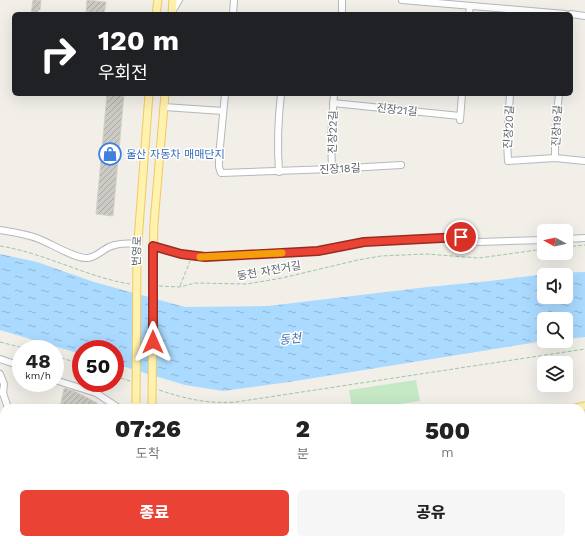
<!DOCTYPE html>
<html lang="ko">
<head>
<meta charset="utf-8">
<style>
  :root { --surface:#fff; --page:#f6f6f6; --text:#222; --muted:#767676; --accent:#ea4335 }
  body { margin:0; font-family:"Work Sans","Noto Sans KR",sans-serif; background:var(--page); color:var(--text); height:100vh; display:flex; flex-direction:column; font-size:15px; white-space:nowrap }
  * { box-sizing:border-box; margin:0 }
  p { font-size:13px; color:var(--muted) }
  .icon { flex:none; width:22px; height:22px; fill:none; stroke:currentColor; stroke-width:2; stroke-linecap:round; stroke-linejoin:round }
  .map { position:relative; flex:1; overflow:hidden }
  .drawer { position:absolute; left:0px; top:404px; width:585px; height:140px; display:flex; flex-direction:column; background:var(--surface); border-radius:12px 12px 0 0; box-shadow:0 4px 16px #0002 }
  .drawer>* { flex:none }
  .guide { position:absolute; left:12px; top:12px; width:561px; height:84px; border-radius:6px; box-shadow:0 4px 16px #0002; background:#202124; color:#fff; overflow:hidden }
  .needle { width:26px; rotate:278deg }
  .fabs { position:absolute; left:537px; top:224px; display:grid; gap:8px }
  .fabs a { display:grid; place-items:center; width:36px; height:36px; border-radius:6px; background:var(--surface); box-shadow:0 4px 16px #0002; font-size:20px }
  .speed { position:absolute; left:12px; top:340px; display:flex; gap:8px; font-size:20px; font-weight:700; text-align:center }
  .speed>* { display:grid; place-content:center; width:52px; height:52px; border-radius:50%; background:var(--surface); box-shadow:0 4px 16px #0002; line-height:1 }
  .speed small { font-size:10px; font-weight:400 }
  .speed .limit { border:6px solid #d22; background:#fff; color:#111 }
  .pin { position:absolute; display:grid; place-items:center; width:34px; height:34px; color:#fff; margin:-17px; border:2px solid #fff; border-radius:50%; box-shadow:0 1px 4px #0007 }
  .me { position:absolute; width:44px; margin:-22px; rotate:0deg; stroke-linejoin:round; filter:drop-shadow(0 0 3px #0008) }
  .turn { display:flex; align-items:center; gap:14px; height:84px; padding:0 20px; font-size:18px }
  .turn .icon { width:52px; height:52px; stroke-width:2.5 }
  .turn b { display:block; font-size:28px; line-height:34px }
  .eta { display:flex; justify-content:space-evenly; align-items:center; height:68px; text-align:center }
  .eta b { font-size:24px; font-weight:800; line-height:28px }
  .primary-button { display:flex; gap:8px; margin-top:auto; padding:8px 20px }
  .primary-button a { flex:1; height:46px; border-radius:6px; background:var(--accent); color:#fff; font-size:16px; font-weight:800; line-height:46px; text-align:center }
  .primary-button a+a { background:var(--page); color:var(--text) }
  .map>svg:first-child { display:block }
  .grass { fill:url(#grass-tufts) }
  .pitch { fill:#c5e8c5 }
  .water { fill:url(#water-ripples); fill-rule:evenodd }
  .building { fill:url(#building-hatch); stroke:#d6d1c6 }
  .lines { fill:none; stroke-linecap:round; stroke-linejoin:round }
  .minor-casing { stroke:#b5b8bc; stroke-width:8 }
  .major-casing { stroke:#f2c960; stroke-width:9 }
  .path { stroke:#9cc7a9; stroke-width:1; stroke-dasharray:4 2; stroke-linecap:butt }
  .minor { stroke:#fff; stroke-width:6 }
  .major { stroke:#fff2af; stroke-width:7 }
  .major-bridge-casing { stroke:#f2c960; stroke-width:9; stroke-linecap:butt }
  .major-bridge { stroke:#fff2af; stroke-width:7 }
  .route-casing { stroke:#982c22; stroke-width:10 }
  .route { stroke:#ea4335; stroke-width:7 }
  .slow { stroke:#f59e0b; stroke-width:7 }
  .labels { text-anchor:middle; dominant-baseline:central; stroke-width:3; stroke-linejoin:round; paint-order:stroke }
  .street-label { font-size:11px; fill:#5f6368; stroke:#fff }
  .shop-label { font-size:11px; fill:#366cbe; stroke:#fff; text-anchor:start }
  .water-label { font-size:12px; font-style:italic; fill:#4174aa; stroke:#fff }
</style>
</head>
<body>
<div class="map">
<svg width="585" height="544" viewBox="0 0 585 544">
  <defs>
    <pattern id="grass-tufts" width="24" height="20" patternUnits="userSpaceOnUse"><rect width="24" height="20" fill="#c5e8c5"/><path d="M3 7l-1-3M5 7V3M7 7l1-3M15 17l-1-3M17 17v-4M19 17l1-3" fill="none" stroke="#a3c0a4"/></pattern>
    <pattern id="water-ripples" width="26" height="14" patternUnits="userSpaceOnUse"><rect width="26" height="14" fill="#aadaff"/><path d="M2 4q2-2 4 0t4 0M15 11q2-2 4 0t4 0" fill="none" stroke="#8eb4d2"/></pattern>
    <pattern id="building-hatch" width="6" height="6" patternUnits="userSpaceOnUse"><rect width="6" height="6" fill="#cccac5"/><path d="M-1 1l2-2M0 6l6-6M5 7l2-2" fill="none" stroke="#a9a8a4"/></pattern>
  </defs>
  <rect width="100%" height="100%" fill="#f1efe8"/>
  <!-- grass -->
  <polygon class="grass" points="418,540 557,540 556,544 418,544"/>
  <!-- pitch -->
  <polygon class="pitch" points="416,380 420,401 374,408 352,408 349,390"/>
  <!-- water -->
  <path class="water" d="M0 254 37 262 94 282 185 307 268 306 428 287 490 281 553 273 585 272V337L566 339V319H544V341L289 382 223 391 185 385 115 364V349H81V354L0 330ZM544 275H566V297H544Z"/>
  <!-- building -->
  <g class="building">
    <polygon points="33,0 41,0 40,10 38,10 37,14 31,14"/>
    <polygon points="87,0 106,2 104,14 86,14"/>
    <polygon points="107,94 124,94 113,216 96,214"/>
    <polygon points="64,388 74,391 97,403 97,408 60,408"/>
  </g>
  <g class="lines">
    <!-- minor casing -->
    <g class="minor-casing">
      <g id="minor">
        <polyline points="402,0 565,14"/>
        <polyline points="173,10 179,0"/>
        <polyline points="233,14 234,0"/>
        <polyline points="342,14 342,0"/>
        <polyline points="469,14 470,6"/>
        <polyline points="571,14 585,16"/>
        <polyline points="225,94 219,157 219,167 221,173 332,169 401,165"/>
        <polyline points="510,94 507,142 508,161 555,158 585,161"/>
        <polyline points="333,103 460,116"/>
        <polyline points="164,107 223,111"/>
        <polyline points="460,120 462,94"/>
        <polyline points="555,158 555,133 559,94"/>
        <polyline points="332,169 331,138 334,94"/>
        <path d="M279 172C277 145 278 120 281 94"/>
        <path d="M0 230C13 232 27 234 39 239 52 244 75 259 88 258 95 257 99 253 104 250 113 243 126 243 137 244"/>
        <polyline points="566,239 585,238"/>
        <polyline points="153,246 181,254 205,257 318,251 364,242 461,237 479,242 544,240"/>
        <polyline points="0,359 21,366"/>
        <polyline points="0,374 4,384 3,393 0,392"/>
        <polyline points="55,380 96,393 119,408"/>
        <polyline points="3,393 8,408"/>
        <polyline points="0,439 4,439"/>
        <polyline points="581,447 585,429"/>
        <polyline points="581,467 585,467"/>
        <polyline points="0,502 4,505"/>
        <polyline points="581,511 585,511"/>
        <polyline points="56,540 61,544"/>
        <polyline points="235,544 236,540"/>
        <polyline points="408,544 409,540"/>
        <polyline points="566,544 567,540"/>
      </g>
    </g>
    <!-- major casing -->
    <g class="major-casing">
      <g id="major">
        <polyline points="156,14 158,0"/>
        <polyline points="172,14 173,0"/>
        <polyline points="137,254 149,94"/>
        <polyline points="153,255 154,223 165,94"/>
        <polyline points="575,408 585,406"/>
        <polyline points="108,544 109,540"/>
        <polyline points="125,544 126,540"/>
      </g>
    </g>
    <!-- path -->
    <g class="path">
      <path d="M0 246C45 253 86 277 130 284"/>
      <polyline points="566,247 585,245"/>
      <polyline points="159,286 180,287 195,283 247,284 282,278 358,260 381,256 426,254 479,258 544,249"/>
      <polyline points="180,286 190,261"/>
      <polyline points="0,342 27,349"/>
      <polyline points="55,356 81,364"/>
      <polyline points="115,376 130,381"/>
      <path d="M159 390C186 399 208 404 236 402L585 349"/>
    </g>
    <!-- minor -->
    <use href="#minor" class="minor"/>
    <!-- major -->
    <use href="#major" class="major"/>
    <!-- major-bridge casing -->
    <g class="major-bridge-casing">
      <g id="major-bridge">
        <polyline points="136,403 137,254"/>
        <polyline points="152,407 153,255"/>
      </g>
    </g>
    <!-- major-bridge -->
    <use href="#major-bridge" class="major-bridge"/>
  </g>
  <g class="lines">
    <!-- route casing -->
    <g class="route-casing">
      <polyline id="route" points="153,342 153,246 181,254 205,257 318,251 364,242 461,237"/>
    </g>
    <!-- route -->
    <use href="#route" class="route"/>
    <!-- slow -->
    <polyline class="slow" points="200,257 282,253"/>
  </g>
  <!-- icons -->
  <defs>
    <g id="shop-ring" transform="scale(1.15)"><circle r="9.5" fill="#fff" stroke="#3f7fe0" stroke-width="1.5"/><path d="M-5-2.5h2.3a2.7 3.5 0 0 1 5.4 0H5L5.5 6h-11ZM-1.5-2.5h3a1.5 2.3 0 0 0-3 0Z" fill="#3f7fe0"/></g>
  </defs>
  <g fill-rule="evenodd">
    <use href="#shop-ring" x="110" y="154"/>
  </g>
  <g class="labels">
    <!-- street labels -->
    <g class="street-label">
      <text transform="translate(397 110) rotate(6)">진장21길</text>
      <text transform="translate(557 126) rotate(-87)">진장19길</text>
      <text transform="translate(509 127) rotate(-87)">진장20길</text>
      <text transform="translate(333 132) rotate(-89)">진장22길</text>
      <text transform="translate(340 169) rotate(-3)">진장18길</text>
      <text transform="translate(137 251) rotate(-88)">번영로</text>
      <text transform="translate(269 271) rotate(-10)">동천 자전거길</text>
    </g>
    <!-- shop labels -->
    <g class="shop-label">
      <text x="126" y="154">울산 자동차 매매단지</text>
    </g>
    <!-- water labels -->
    <g class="water-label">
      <text transform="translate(290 339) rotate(-6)">동천</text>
    </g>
  </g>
</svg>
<div class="fabs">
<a><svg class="needle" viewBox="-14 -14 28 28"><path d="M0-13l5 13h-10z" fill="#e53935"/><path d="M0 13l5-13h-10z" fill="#767676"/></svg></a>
<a><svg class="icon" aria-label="sound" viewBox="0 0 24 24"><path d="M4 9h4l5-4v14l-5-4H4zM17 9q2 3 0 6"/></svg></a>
<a><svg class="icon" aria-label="search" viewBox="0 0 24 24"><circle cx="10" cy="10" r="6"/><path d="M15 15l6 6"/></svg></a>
<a><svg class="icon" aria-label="layers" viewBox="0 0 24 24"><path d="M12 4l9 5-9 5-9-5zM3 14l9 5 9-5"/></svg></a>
</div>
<div class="speed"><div>48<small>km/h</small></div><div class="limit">50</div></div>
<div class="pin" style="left:461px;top:237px;background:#d93025"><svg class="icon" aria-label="arrive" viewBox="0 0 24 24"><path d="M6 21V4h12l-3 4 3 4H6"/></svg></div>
<svg class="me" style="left:153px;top:342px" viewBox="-20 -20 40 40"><path d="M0-17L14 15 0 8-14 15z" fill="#ea4335" stroke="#fff" stroke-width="4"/></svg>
<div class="guide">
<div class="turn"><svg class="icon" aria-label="right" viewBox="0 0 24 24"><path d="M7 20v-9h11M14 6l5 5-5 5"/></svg><div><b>120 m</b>우회전</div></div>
</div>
<section class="drawer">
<div class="eta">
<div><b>07:26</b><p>도착</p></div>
<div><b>2</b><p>분</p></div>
<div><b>500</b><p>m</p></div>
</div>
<div class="primary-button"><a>종료</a><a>공유</a></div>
</section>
</div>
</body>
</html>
